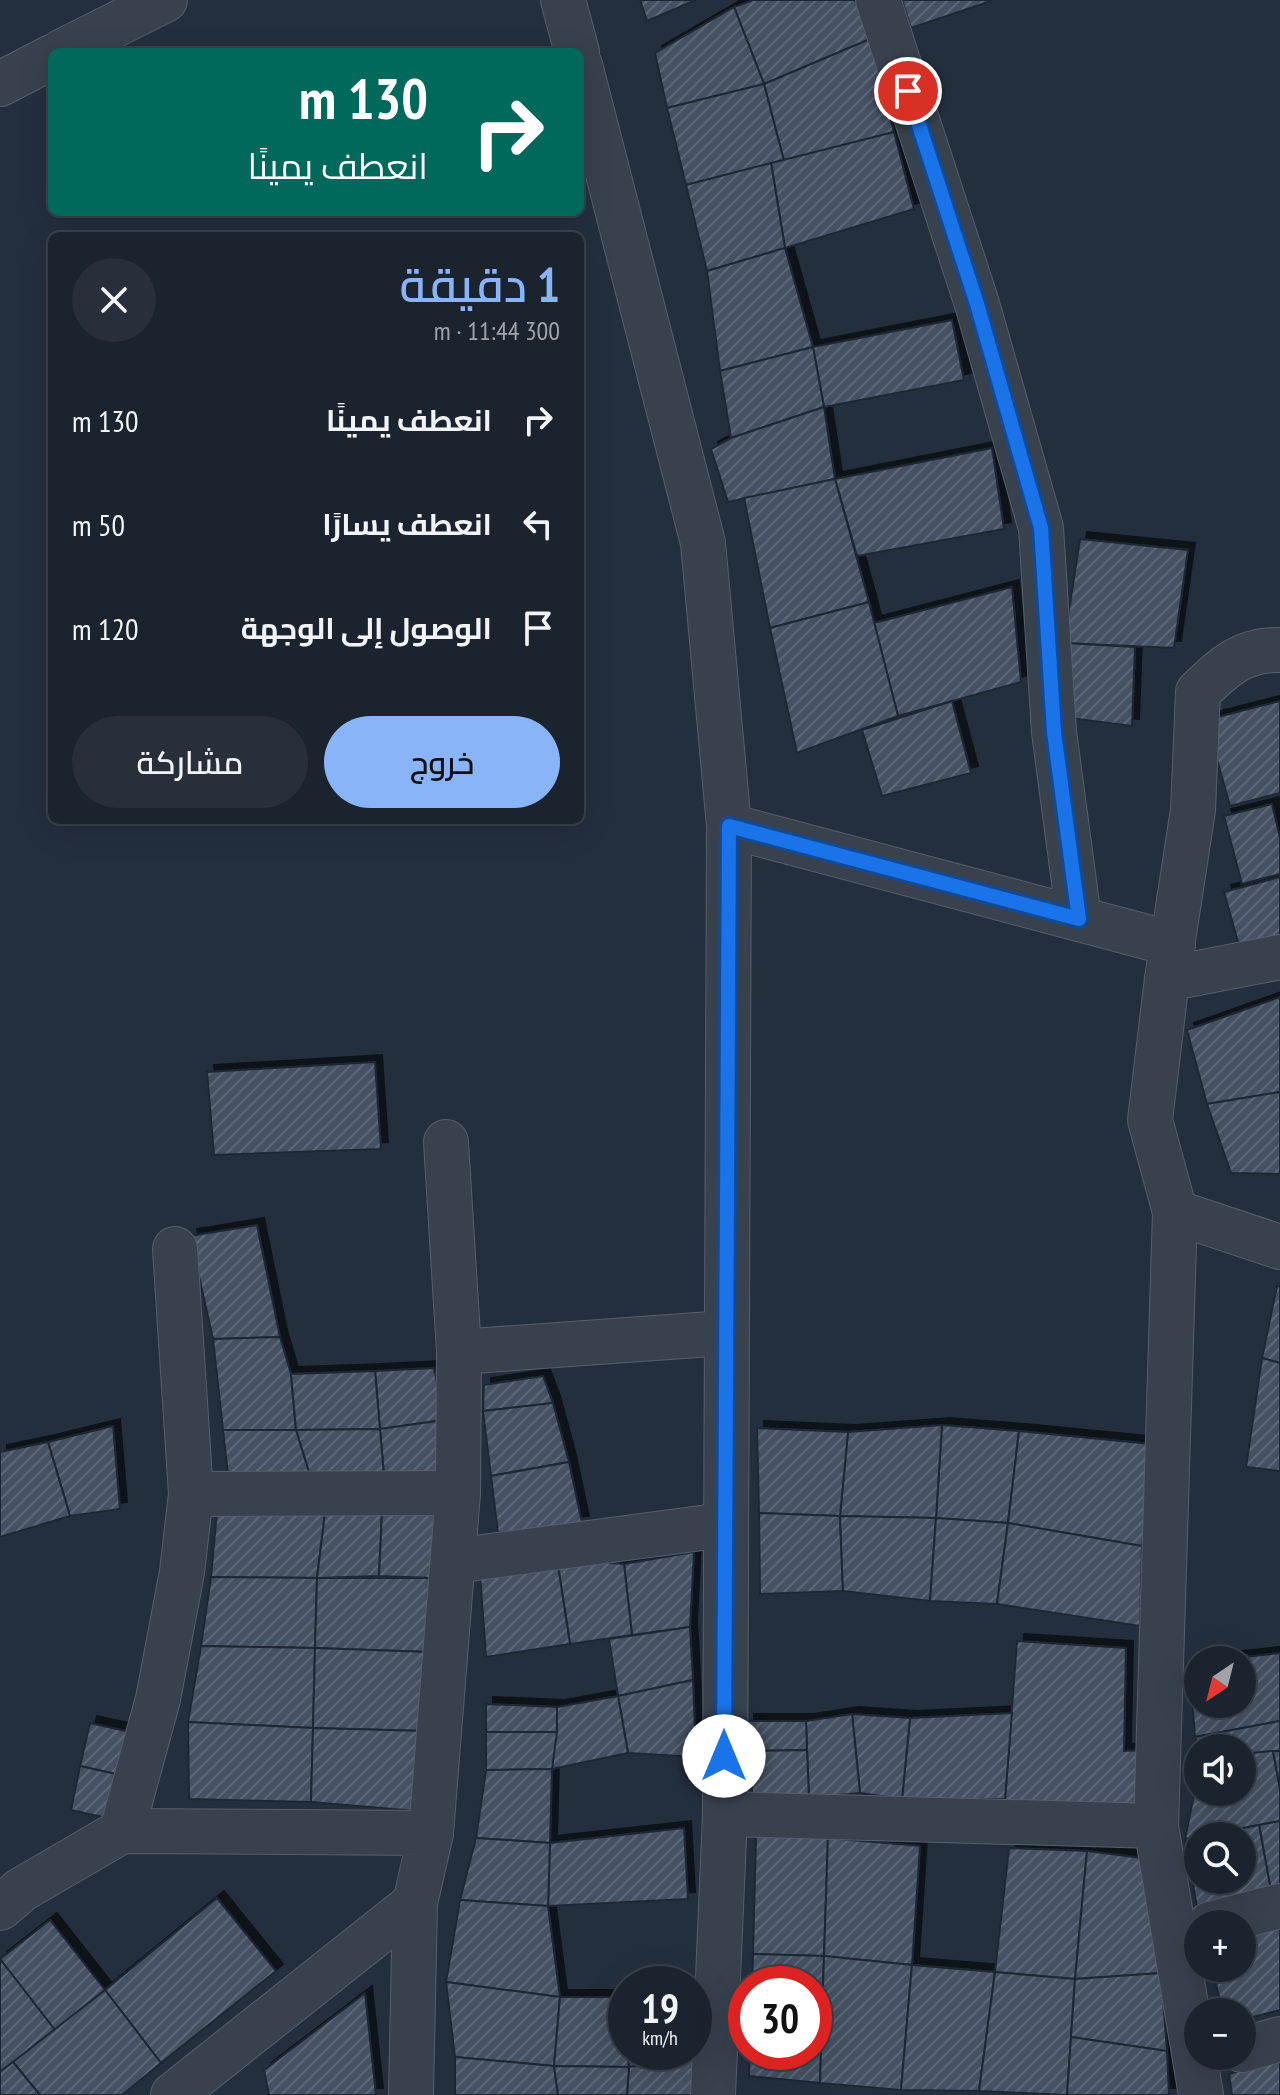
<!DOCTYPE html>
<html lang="ar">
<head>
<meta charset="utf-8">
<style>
  :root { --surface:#1b232e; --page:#282f3a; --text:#f1f3f6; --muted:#a0a4aa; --line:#39404a; --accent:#8ab4f8 }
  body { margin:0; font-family:"PT Sans Narrow",Cairo,sans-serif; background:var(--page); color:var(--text); direction:rtl; height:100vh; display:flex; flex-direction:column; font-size:30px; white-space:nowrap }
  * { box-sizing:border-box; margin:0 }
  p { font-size:26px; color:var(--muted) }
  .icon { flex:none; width:44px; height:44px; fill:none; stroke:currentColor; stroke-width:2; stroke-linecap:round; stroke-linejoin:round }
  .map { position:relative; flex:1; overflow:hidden; direction:ltr }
  .panel { position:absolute; left:48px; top:232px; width:536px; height:592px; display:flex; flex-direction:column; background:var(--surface); border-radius:12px; box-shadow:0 8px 32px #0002,0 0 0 2px var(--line); direction:rtl }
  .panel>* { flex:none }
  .banner { position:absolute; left:48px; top:48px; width:536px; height:168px; border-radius:12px; box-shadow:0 8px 32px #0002,0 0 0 2px var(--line); direction:rtl; background:#00695c; color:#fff; overflow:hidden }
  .needle { width:52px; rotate:215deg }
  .fabs { position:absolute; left:1184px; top:1646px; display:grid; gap:16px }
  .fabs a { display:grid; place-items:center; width:72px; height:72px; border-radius:50%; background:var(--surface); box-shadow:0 8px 32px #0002,0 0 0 2px var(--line); font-size:40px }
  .speed { position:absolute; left:608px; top:1966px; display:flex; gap:16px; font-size:40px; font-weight:700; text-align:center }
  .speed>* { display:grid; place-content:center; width:104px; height:104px; border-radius:50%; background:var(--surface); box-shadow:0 8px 32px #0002,0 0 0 2px var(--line); line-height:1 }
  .speed small { font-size:20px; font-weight:400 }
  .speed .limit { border:12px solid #d22; background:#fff; color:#111 }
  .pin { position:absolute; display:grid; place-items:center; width:68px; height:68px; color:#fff; margin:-34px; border:4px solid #fff; border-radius:50%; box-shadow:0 2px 8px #0007 }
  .me { position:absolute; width:88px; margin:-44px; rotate:0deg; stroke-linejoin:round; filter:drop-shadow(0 0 6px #0008) }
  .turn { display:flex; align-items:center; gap:28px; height:168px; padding:0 24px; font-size:36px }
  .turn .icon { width:104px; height:104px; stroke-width:2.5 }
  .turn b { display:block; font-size:56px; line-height:68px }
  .round { display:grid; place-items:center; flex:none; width:84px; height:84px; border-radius:42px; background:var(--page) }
  .summary { display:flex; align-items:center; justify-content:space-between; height:136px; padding:0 24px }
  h1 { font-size:48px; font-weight:600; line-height:60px; color:var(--accent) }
  .action { display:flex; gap:16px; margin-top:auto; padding:16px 24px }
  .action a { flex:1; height:92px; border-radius:48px; background:var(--accent); color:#111; font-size:32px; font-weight:600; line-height:92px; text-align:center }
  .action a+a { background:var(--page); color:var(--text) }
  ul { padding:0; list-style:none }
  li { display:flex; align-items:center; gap:24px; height:104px; padding:0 24px }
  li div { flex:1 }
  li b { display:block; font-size:30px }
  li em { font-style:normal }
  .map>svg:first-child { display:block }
  .building { fill:url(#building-hatch); stroke:#1f2835; stroke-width:2; filter:url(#shadow) }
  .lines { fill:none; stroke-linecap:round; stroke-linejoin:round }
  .street-casing { stroke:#565f6c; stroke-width:46 }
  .street { stroke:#38414e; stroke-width:44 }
  .route-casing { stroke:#114b97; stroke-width:20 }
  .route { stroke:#1a73e8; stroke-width:14 }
</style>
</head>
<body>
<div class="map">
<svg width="1280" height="2095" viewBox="0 0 1280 2095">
  <defs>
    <pattern id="building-hatch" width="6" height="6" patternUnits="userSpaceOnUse" patternTransform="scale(2)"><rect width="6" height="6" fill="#455162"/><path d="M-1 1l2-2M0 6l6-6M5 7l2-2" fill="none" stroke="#5d6877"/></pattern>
    <filter id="shadow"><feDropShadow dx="7" dy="-7" stdDeviation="0" flood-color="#0009"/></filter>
  </defs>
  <rect width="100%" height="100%" fill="#242f3e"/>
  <!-- building -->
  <g class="building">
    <polygon points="640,0 696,0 647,21"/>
    <polygon points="753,0 855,0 870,39 764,84 734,7"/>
    <polygon points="902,0 990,0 991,1 911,28"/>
    <polygon points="734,7 764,84 667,108 655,53"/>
    <polygon points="870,39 894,132 784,161 764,84"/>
    <polygon points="764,84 784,161 686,185 667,108"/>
    <polygon points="894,132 914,209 785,248 771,163"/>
    <polygon points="771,163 785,248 707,271 686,185"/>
    <polygon points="785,248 813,347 720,371 707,271"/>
    <polygon points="952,320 964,380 824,407 813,347"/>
    <polygon points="813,347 824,407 731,438 720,371"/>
    <polygon points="824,407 835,479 728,502 711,449 731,438"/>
    <polygon points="992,448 1004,529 857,556 835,479"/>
    <polygon points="835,479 869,602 770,628 744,498"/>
    <polygon points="1080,539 1188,550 1174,648 1064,643"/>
    <polygon points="1012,587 1021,682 898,716 874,623"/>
    <polygon points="869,602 898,716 797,753 770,628"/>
    <polygon points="1064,643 1135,647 1132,726 1062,717"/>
    <polygon points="952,701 971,773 882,796 862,730"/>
    <polygon points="1280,701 1280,793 1230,806 1206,720"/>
    <polygon points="1272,804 1280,838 1280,874 1242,884 1224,816"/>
    <polygon points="1280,877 1280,950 1243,960 1224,892"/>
    <polygon points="1280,997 1280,1092 1207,1104 1187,1030"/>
    <polygon points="375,1062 381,1149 214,1155 207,1072"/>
    <polygon points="1280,1092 1280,1174 1231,1173 1207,1104"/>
    <polygon points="257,1225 280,1337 213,1339 190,1236"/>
    <polygon points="1277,1286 1280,1286 1280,1363 1262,1358"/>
    <polygon points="280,1337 291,1374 296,1430 223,1430 213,1339"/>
    <polygon points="1262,1358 1280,1363 1280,1471 1246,1467"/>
    <polygon points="434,1368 444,1420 380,1429 375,1371"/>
    <polygon points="375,1371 380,1429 296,1430 291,1374"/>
    <polygon points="543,1376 553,1403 483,1411 484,1385"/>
    <polygon points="553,1403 569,1462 491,1476 483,1411"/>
    <polygon points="444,1420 441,1473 384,1475 380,1429"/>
    <polygon points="942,1425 1019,1431 1008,1523 936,1518"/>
    <polygon points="942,1425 936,1518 840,1516 848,1432"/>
    <polygon points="113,1426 120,1509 70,1516 48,1442"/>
    <polygon points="757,1428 848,1432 840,1516 759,1513"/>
    <polygon points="380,1429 384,1475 311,1479 296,1430"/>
    <polygon points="223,1430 296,1430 311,1479 229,1484"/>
    <polygon points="1019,1431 1161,1445 1142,1546 1008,1523"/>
    <polygon points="48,1442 70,1516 0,1537 0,1452"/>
    <polygon points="569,1462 582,1523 498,1533 491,1476"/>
    <polygon points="217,1511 325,1513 317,1578 211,1577"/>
    <polygon points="325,1513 382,1513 379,1576 317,1578"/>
    <polygon points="382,1513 436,1515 432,1578 379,1576"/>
    <polygon points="759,1513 840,1516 843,1591 760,1594"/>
    <polygon points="840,1516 936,1518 930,1601 843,1591"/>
    <polygon points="936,1518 1008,1523 997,1604 930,1601"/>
    <polygon points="1008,1523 1142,1546 1140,1626 997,1604"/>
    <polygon points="694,1552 690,1627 632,1635 624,1564"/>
    <polygon points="557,1559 624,1564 632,1635 570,1644"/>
    <polygon points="557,1559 570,1644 486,1657 480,1574"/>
    <polygon points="211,1577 317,1578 315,1648 201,1646"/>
    <polygon points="317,1578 432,1578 428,1652 315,1648"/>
    <polygon points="690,1627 693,1680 618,1696 609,1639"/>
    <polygon points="1017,1641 1126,1648 1124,1751 1147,1750 1145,1813 1021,1809 1005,1799"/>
    <polygon points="201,1646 315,1648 313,1728 188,1722"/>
    <polygon points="315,1648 428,1652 425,1731 313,1728"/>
    <polygon points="1280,1653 1280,1721 1195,1737 1189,1663 1198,1662 1198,1704 1242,1704 1242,1660 1219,1660"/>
    <polygon points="693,1680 696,1757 628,1753 618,1696"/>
    <polygon points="618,1696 628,1753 552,1769 557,1707"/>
    <polygon points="486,1704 557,1707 557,1732 486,1732"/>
    <polygon points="1012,1713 1005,1799 902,1799 910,1718"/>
    <polygon points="852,1714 910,1718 902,1799 860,1793"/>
    <polygon points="852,1714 860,1793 809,1798 806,1721"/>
    <polygon points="747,1721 806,1721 807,1750 748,1751"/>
    <polygon points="1280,1721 1280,1751 1242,1754 1242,1748 1198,1748 1195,1737"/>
    <polygon points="188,1722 313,1728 311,1802 189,1799"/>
    <polygon points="90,1723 135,1733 125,1776 80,1766"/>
    <polygon points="313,1728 425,1731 428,1812 311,1802"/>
    <polygon points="486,1732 557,1732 552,1769 486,1770"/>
    <polygon points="807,1750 809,1798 753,1799 748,1751"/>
    <polygon points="1273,1751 1280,1789 1280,1821 1185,1839 1198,1775 1198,1792 1242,1792 1242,1754"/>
    <polygon points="1273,1751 1280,1751 1280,1789"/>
    <polygon points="80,1766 125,1776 116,1820 71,1810"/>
    <polygon points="552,1769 550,1843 476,1838 486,1770"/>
    <polygon points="1280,1821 1280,1889 1271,1891 1259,1825"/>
    <polygon points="1259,1825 1271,1891 1198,1913 1185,1839 1198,1837 1198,1880 1242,1880 1242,1836 1202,1836"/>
    <polygon points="684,1828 688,1899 548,1906 550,1843"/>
    <polygon points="756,1836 828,1838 824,1956 753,1954"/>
    <polygon points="476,1838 550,1843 548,1906 460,1900"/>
    <polygon points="828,1838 920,1846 912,1965 824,1956"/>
    <polygon points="1009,1848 1087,1851 1075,1979 995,1972"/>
    <polygon points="1087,1851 1142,1858 1161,1973 1075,1979"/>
    <polygon points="217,1898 276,1971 161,2063 105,1990"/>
    <polygon points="460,1900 548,1906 560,1997 446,1982"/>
    <polygon points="50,1920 105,1990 55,2030 0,1959"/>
    <polygon points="1280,1921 1280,2010 1242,2020 1242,2012 1223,2012 1212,1968 1242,1968 1242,1931"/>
    <polygon points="753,1954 824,1956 820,2083 749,2076 750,2052 814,2052 814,1984 752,1984"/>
    <polygon points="824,1956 912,1965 901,2090 820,2083"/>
    <polygon points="0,1959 55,2030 0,2072"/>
    <polygon points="912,1965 995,1972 979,2091 901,2090"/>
    <polygon points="995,1972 1075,1979 1067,2095 979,2091"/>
    <polygon points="1161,1973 1167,2051 1071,2037 1075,1979"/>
    <polygon points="446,1982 560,1997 554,2066 455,2057"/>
    <polygon points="105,1990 161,2063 122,2095 40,2095 13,2062"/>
    <polygon points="365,1993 376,2095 269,2095 264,2070"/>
    <polygon points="560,1997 624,1997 629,2067 554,2066"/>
    <polygon points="1071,2037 1167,2051 1169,2095 1067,2095"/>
    <polygon points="628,2052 694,2052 695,2058 629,2067"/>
    <polygon points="455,2057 554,2066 558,2095 455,2095"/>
    <polygon points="695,2058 694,2095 627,2095 629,2067"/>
    <polygon points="1280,2058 1280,2095 1232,2095 1229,2074"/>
    <polygon points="13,2062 40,2095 0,2095 0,2072"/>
    <polygon points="554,2066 629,2067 627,2095 558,2095"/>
  </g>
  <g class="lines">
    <!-- street casing -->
    <g class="street-casing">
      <g id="street">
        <polyline points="563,0 577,52"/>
        <polyline points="878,0 977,304 1041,528 1054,732 1079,919"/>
        <polyline points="61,52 165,0"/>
        <polyline points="580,65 703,543 729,826 725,1814 713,2095"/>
        <polyline points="0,84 52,57"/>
        <polyline points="729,826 1173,944"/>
        <polyline points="1167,979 1280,957"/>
        <polyline points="446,1142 459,1352"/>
        <polyline points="1175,1212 1280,1247"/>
        <polyline points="191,1494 458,1493"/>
        <polyline points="454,1561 724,1525"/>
        <polyline points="725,1814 1156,1826"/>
        <polyline points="122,1831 158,1699 182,1572 191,1494 175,1249"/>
        <polyline points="431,1833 458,1493 459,1352 725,1333"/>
        <polyline points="0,1908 21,1890 122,1831 431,1833 415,1903 411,2095"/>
        <polyline points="1210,1924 1280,1906"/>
        <polyline points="1242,2050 1280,2039"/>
        <polyline points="173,2095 415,1903"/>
        <path d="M1201 2095 1156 1826 1175 1212 1150 1120 1167 979 1193 810 1198 692C1224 667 1242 649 1280 650"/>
      </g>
    </g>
    <!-- street -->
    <use href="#street" class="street"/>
  </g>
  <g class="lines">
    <!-- route casing -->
    <g class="route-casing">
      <polyline id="route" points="724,1756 729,826 1079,919 1054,732 1041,528 977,304 908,91"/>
    </g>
    <!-- route -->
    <use href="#route" class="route"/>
  </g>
</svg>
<div class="fabs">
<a><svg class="needle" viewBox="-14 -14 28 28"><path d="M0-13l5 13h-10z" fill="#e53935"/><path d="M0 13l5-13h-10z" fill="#a0a4aa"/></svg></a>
<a><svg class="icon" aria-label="sound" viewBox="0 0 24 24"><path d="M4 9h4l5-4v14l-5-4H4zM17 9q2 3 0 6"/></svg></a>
<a><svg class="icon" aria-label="search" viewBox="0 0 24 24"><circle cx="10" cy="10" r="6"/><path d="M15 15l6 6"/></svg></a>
<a>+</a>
<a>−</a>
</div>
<div class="speed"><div>19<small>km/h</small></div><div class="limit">30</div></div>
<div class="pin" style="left:908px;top:91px;background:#d93025"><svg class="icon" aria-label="arrive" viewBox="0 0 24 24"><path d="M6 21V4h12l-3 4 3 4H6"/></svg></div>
<svg class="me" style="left:724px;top:1756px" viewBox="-20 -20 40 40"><circle r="19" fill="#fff"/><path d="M0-13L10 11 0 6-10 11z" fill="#1a73e8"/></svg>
<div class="banner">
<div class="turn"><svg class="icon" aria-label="right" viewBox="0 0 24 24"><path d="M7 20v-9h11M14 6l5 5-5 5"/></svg><div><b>130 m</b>انعطف يمينًا</div></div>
</div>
<section class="panel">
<div class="summary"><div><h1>1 دقيقة</h1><p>300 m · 11:44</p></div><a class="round"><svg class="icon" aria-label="close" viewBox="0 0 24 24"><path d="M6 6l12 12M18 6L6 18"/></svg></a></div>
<ul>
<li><svg class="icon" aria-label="right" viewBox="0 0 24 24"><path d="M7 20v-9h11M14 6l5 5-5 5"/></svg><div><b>انعطف يمينًا</b></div><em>130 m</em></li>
<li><svg class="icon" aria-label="left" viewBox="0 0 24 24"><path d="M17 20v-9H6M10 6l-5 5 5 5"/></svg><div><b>انعطف يسارًا</b></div><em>50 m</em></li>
<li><svg class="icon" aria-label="arrive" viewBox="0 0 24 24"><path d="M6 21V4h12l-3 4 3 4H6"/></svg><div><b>الوصول إلى الوجهة</b></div><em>120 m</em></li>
</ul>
<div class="action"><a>خروج</a><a>مشاركة</a></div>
</section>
</div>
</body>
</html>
